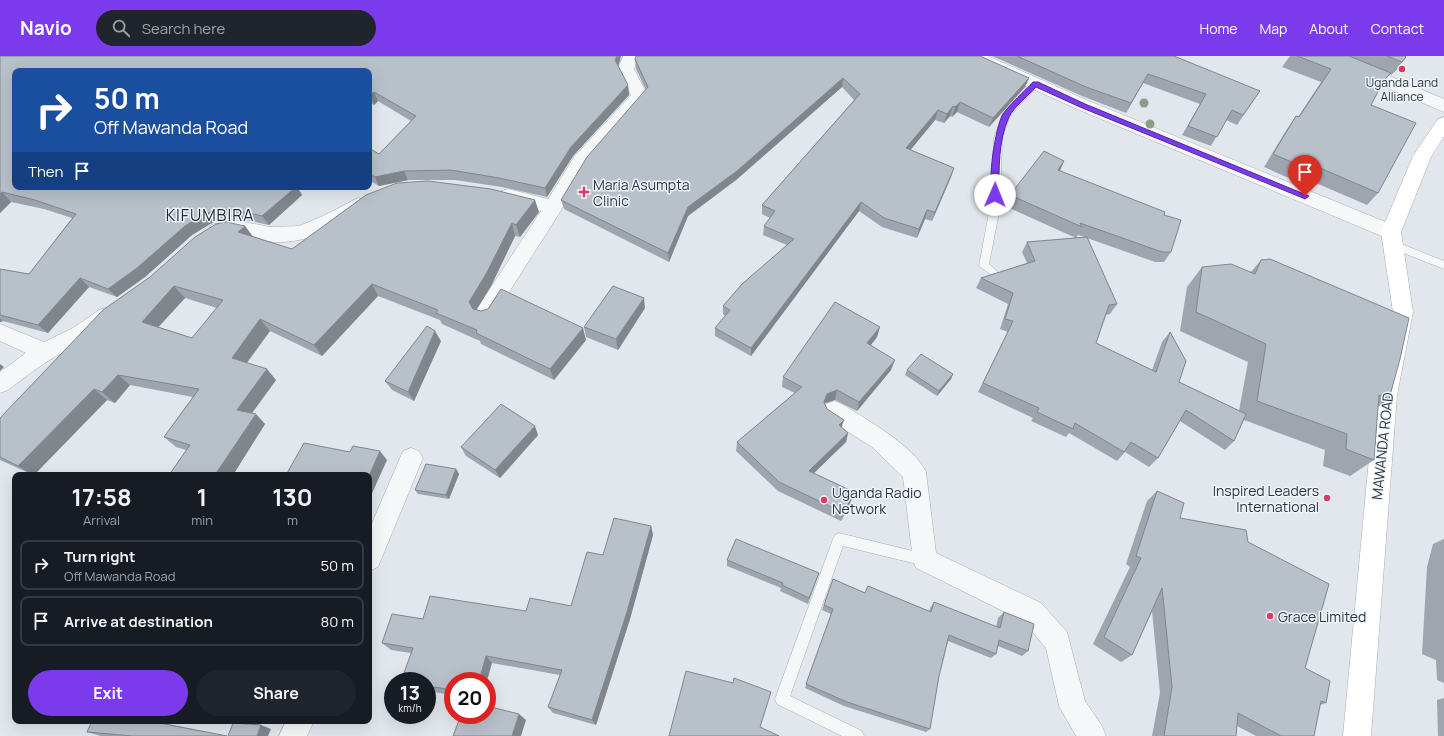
<!DOCTYPE html>
<html lang="en">
<head>
<meta charset="utf-8">
<style>
  :root { --surface:#171b24; --page:#20242c; --text:#f1f3f6; --muted:#9ea1a6; --line:#363941; --accent:#7c3aed }
  body { margin:0; font-family:Manrope,sans-serif; background:var(--page); color:var(--text); height:100vh; display:flex; flex-direction:column; font-size:15px; white-space:nowrap }
  * { box-sizing:border-box; margin:0 }
  p { font-size:13px; color:var(--muted) }
  .icon { flex:none; width:22px; height:22px; fill:none; stroke:currentColor; stroke-width:2; stroke-linecap:round; stroke-linejoin:round }
  .map { position:relative; flex:1; overflow:hidden }
  .panel { position:absolute; left:12px; top:416px; width:360px; height:252px; display:flex; flex-direction:column; background:var(--surface); border-radius:8px; box-shadow:0 4px 16px #0002 }
  .panel>* { flex:none }
  .top-card { position:absolute; left:12px; top:12px; width:360px; height:122px; border-radius:8px; box-shadow:0 4px 16px #0002; background:#1a4fa0; color:#fff; overflow:hidden }
  .speed { position:absolute; left:384px; top:616px; display:flex; gap:8px; font-size:20px; font-weight:700; text-align:center }
  .speed>* { display:grid; place-content:center; width:52px; height:52px; border-radius:50%; background:var(--surface); box-shadow:0 4px 16px #0002; line-height:1 }
  .speed small { font-size:10px; font-weight:400 }
  .speed .limit { border:6px solid #d22; background:#fff; color:#111 }
  .pin { position:absolute; display:grid; place-items:center; width:34px; height:34px; color:#fff; margin:-41px -17px; border-radius:50% 50% 50% 0; rotate:-45deg; box-shadow:0 0 4px #0007 }
  .pin .icon { rotate:45deg }
  .me { position:absolute; width:44px; margin:-22px; rotate:1deg; stroke-linejoin:round; filter:drop-shadow(0 0 3px #0008) }
  .turn { display:flex; align-items:center; gap:14px; height:84px; padding:0 16px; font-size:18px }
  .turn .icon { width:52px; height:52px; stroke-width:2.5 }
  .turn b { display:block; font-size:28px; line-height:34px }
  .then { display:flex; align-items:center; height:38px; padding:0 16px; background:#0003; gap:8px; font-size:15px }
  .eta { display:flex; justify-content:space-evenly; align-items:center; height:68px; text-align:center }
  .eta b { font-size:24px; font-weight:700; line-height:28px }
  .action { display:flex; gap:8px; margin-top:auto; padding:8px 16px }
  .action a { flex:1; height:46px; border-radius:24px; background:var(--accent); color:#fff; font-size:16px; font-weight:700; line-height:46px; text-align:center }
  .action a+a { background:var(--page); color:var(--text) }
  ul { padding:0; list-style:none }
  li { display:flex; align-items:center; gap:12px; height:50px; margin:0 8px 6px; padding:0 8px; border:2px solid var(--line); border-radius:8px }
  li div { flex:1 }
  li b { display:block; font-size:15px }
  li em { font-style:normal }
  header { display:flex; align-items:center; gap:24px; box-sizing:border-box; height:56px; padding:0 20px; background:var(--accent); color:#fff }
  header strong { font-size:19px }
  nav { display:flex; gap:22px; margin-inline-start:auto; font-size:14px }
  .search { width:280px; height:36px; background:var(--page); display:flex; align-items:center; gap:10px; box-sizing:border-box; padding:0 14px; border-radius:22px; color:var(--muted); font-size:15px }
  .map>svg:first-child { display:block }
  .lines { fill:none; stroke-linecap:round; stroke-linejoin:round }
  .lane-casing { stroke:#a5aeb7; stroke-width:1 }
  .street-casing { stroke:#a5aeb7; stroke-width:1 }
  .secondary-casing { stroke:#a5aeb7; stroke-width:1 }
  .lane { fill:#f5f7f9; fill-rule:evenodd }
  .street { fill:#f5f7f9; fill-rule:evenodd }
  .secondary { fill:#fff; fill-rule:evenodd }
  .tree { fill:#8a9e86 }
  .wall { fill:#9ea5ae; fill-rule:evenodd }
  .shaded-wall { fill:#81868d }
  .building { fill:#b8c0ca; stroke:#81868d; fill-rule:evenodd }
  .route { fill:#7c3aed; stroke:#51269a }
  .poi-dot { fill:#dd3a67; stroke:#f1f5f8; stroke-width:1.5 }
  .labels { text-anchor:middle; dominant-baseline:central; stroke-width:3; stroke-linejoin:round; paint-order:stroke }
  .far-poi-label { font-size:12px; fill:#273645; stroke:#f1f5f8 }
  .poi-label { font-size:14px; fill:#273645; stroke:#f1f5f8; text-anchor:start }
  .street-label { font-size:14px; fill:#273645; stroke:#f1f5f8 }
  .quarter-label { font-size:16px; letter-spacing:1px; fill:#1a2736; stroke:#f1f5f8 }
</style>
</head>
<body>
<header>
<strong>Navio</strong>
<div class="search"><svg class="icon" aria-label="search" viewBox="0 0 24 24"><circle cx="10" cy="10" r="6"/><path d="M15 15l6 6"/></svg>Search here</div>
<nav><a>Home</a><a>Map</a><a>About</a><a>Contact</a></nav>
</header>
<div class="map">
<svg width="1444" height="680" viewBox="0 0 1444 680">
  <rect width="100%" height="100%" fill="#e1e7ec"/>
  <g class="lines">
    <!-- lane casing -->
    <g class="lane-casing">
      <g id="lane">
        <polygon points="1035,25 1039,28 1010,60 1002,82 1000,151 989,208 998,216 993,220 979,210 990,151 994,82 1003,57 1032,26"/>
        <polygon points="1394,185 1444,205 1444,213 1391,192 1389,189"/>
        <polygon points="839,477 925,498 929,500 931,504 929,508 925,510 843,490 790,640 862,675 864,680 842,680 777,648 775,643 833,483 835,479"/>
      </g>
    </g>
    <!-- street casing -->
    <g class="street-casing">
      <g id="street">
        <polygon points="623,0 639,0 634,13 648,40 587,109 560,156 492,263 485,265 478,263 475,257 478,251 541,155 501,145 499,140 501,135 508,133 548,143 574,101 631,39 618,13"/>
        <polygon points="966,0 988,0 1089,45 1398,171 1401,176 1398,181 1391,183 1384,181 1077,53 968,4"/>
        <polygon points="1320,0 1342,0 1444,43 1444,56 1322,4"/>
        <path d="M358 142 365 144 367 149 365 154C339 170 308 187 277 186 265 186 253 181 241 179 231 177 221 182 211 179L208 174 211 169 233 164 271 171 299 170 323 160Z"/>
        <path d="M106 252 113 254 116 260C106 279 71 291 53 302 37 311 22 324 8 334L0 337V316L26 297 0 285V268L44 286 73 272 99 254Z"/>
        <path d="M834 345 842 348C866 363 914 390 926 416L936 497 1041 547 1067 576 1085 645 1102 670 1106 680H1076L1059 650 1046 592 1023 565 916 512 913 504 903 421 872 391 826 362 823 355 826 348Z"/>
        <polygon points="411,392 419,395 423,402 378,511 369,515 369,474 403,395"/>
        <polygon points="286,665 314,665 307,680 279,680"/>
      </g>
    </g>
    <!-- secondary casing -->
    <g class="secondary-casing">
      <polygon id="secondary" points="1444,61 1444,80 1431,101 1401,176 1413,256 1397,339 1371,680 1343,680 1375,339 1393,256 1381,176 1413,100 1438,63"/>
    </g>
    <!-- lane -->
    <use href="#lane" class="lane"/>
    <!-- street -->
    <use href="#street" class="street"/>
    <!-- secondary -->
    <use href="#secondary" class="secondary"/>
  </g>
  <!-- trees -->
  <g class="tree">
    <circle cx="1144" cy="47" r="4.5"/>
    <circle cx="1150" cy="68" r="4.5"/>
  </g>
  <!-- wall -->
  <g class="wall">
    <polygon points="0,0 621,0 618,9 628,29 629,39 573,100 547,141 502,131 455,124 408,124 379,130 369,124 369,92 379,98 411,65 378,45 374,49 369,46 369,15 15,15 15,131 297,131 302,139 269,169 237,162 219,164 210,168 192,179 145,221 117,241 89,231 48,277 3,265 0,266 0,213 29,218 72,162 44,153 11,146 0,157"/>
    <polygon points="992,0 1174,0 1254,44 1237,69 1226,64 1211,90 1182,79 1200,48 1143,27 1126,57 1082,40"/>
    <polygon points="1290,0 1405,0 1406,1 1396,14 1391,19 1390,18 1383,27 1371,49 1378,137 1367,149 1302,121 1298,126 1264,111 1287,73 1296,60 1298,61 1321,26 1282,11"/>
    <polygon points="635,3 1029,22 1025,31 989,71 957,56 952,61 950,60 944,67 935,64 910,94 954,112 951,121 932,165 925,163 917,182 882,171 859,155 751,300 715,280 715,272 725,260 723,258 723,250 787,189 763,179 764,170 770,162 762,158 762,149 854,44 842,31 736,124 688,160 669,206 564,153 561,144 646,34 636,13"/>
    <polygon points="1064,105 1060,115 1164,159 1171,196 1164,206 1155,206 1087,182 1117,248 1110,258 1106,259 1096,287 1152,314 1162,286 1170,276 1179,326 1239,355 1248,306 1180,275 1187,231 1202,211 1251,216 1261,204 1389,343 1378,351 1374,404 1350,420 1323,410 1325,394 1244,364 1234,385 1225,394 1180,365 1158,402 1149,411 1125,396 1117,405 1069,377 1066,381 1031,365 1033,362 978,336 1008,276 1000,273 1008,248 976,232 981,222 1027,207 1022,196 1027,186 1085,181 1078,179 1076,182 1005,150 1010,139"/>
    <path d="M539 156 520 181 515 180 491 230 476 254 586 284 554 324 481 288 480 285 442 268 440 264 378 240 322 300 270 275 247 307 276 324 252 357 265 368 233 419H169L186 394 176 391 164 381 193 341 130 329 115 347 107 344 34 419H33L0 404V362L245 170 253 181 292 193ZM185 242 217 252 192 282 158 271Z"/>
    <polygon points="645,252 618,294 586,281 584,271"/>
    <polygon points="877,281 870,290 891,314 857,355 835,344 825,347 824,348 827,353 842,371 848,377 846,386 813,417 851,445 841,465 778,435 736,395 737,386 795,337 782,331 783,321"/>
    <polygon points="441,285 414,345 392,334 385,325"/>
    <polygon points="907,314 953,318 951,323 937,340 905,319"/>
    <polygon points="538,379 500,422 466,400 461,391"/>
    <polygon points="456,413 459,418 449,443 418,438 415,434"/>
    <polygon points="1157,435 1180,462 1248,486 1305,612 1326,647 1320,649 1314,680 1256,680 1237,670 1236,680 1152,680 1160,637 1152,555 1132,599 1121,606 1093,588 1130,511 1126,508 1147,445"/>
    <polygon points="651,470 653,479 630,563 596,669 553,657 548,651 560,619 492,607 453,625 453,639 427,635 427,625 411,597 391,594 382,587 423,563 526,555 571,550 603,499"/>
    <polygon points="1444,483 1444,627 1437,624 1436,604 1422,598 1427,511 1433,488"/>
    <polygon points="727,504 819,517 808,548 780,535 781,532 727,510"/>
    <polygon points="833,523 865,537 868,530 929,555 930,552 934,546 996,571 998,562 1004,556 1028,595 1022,600 998,590 996,598 991,602 948,585 939,620 930,673 926,676 844,650 805,632 831,558 822,554"/>
    <polygon points="1444,642 1444,680 1438,680 1437,644"/>
    <polygon points="92,665 156,665 156,666 227,680 101,680 87,676"/>
  </g>
  <!-- shaded-wall -->
  <g class="shaded-wall">
    <polygon points="617,0 621,0 617,14 615,4"/>
    <polygon points="1406,1 1396,14 1391,19 1402,6"/>
    <polygon points="1148,18 1143,27 1126,57 1131,47"/>
    <polygon points="843,22 842,31 736,124 688,160 669,206 668,197 688,151"/>
    <polygon points="1029,22 1025,31 989,71 993,62"/>
    <polygon points="628,29 629,39 573,100 547,141 545,132 571,91"/>
    <polygon points="374,36 378,45 374,49 370,39"/>
    <polygon points="960,46 957,56 952,61 955,51"/>
    <polygon points="953,50 950,60 944,67 947,58"/>
    <polygon points="938,54 935,64 904,102 906,92"/>
    <polygon points="1064,105 1059,116 1058,114"/>
    <polygon points="954,112 951,121 932,165 935,156"/>
    <polygon points="404,115 408,124 379,130 375,121"/>
    <polygon points="296,131 297,131 302,139 269,169 262,160"/>
    <polygon points="2,136 11,146 0,157 0,138"/>
    <polygon points="535,144 539,156 520,181 516,169"/>
    <polygon points="861,146 859,155 751,300 751,292"/>
    <polygon points="927,154 925,163 917,182 919,173"/>
    <polygon points="213,155 219,164 210,168 192,179 145,221 117,241 108,233 185,170 203,159"/>
    <polygon points="512,167 515,180 491,230 474,258 469,246"/>
    <polygon points="245,170 254,182 238,176"/>
    <polygon points="80,222 89,231 48,277 38,269"/>
    <polygon points="372,228 378,240 322,300 314,289"/>
    <polygon points="174,230 185,242 153,277 142,266"/>
    <polygon points="644,242 645,252 618,294 616,283"/>
    <polygon points="0,262 3,265 0,266"/>
    <polygon points="260,263 270,275 242,313 232,302"/>
    <polygon points="880,271 877,281 864,298 867,287"/>
    <polygon points="583,272 586,284 554,324 550,313"/>
    <polygon points="435,275 441,285 414,345 408,336"/>
    <polygon points="895,304 891,314 857,355 859,346"/>
    <polygon points="0,308 4,311 0,315"/>
    <polygon points="267,313 276,324 247,364 237,354"/>
    <polygon points="953,318 951,323 937,340 939,335"/>
    <polygon points="118,319 130,329 115,347 102,336"/>
    <polygon points="94,333 107,344 34,419 33,419 18,410"/>
    <polygon points="837,334 835,344 825,347 822,356 824,346 827,338"/>
    <polygon points="256,358 265,368 233,419 215,419"/>
    <polygon points="844,364 841,373 839,369"/>
    <polygon points="535,370 538,379 500,422 495,414"/>
    <polygon points="848,377 846,386 807,424 809,415"/>
    <polygon points="380,395 387,404 369,444 369,420"/>
    <polygon points="456,413 459,418 449,443 446,439"/>
    <polygon points="854,436 851,445 841,465 844,457"/>
    <polygon points="651,470 653,479 630,563 596,669 592,664"/>
    <polygon points="486,600 492,607 487,625 479,625"/>
    <polygon points="519,658 526,664 521,680 512,680"/>
    <polygon points="261,669 271,673 268,680 257,680"/>
  </g>
  <!-- building -->
  <g class="building">
    <polygon points="0,0 617,0 615,4 628,29 571,91 545,132 499,122 451,114 404,115 375,121 369,118 369,92 379,98 416,60 374,36 370,39 369,39 369,15 15,15 15,131 296,131 262,160 230,153 213,155 203,159 185,170 137,212 108,233 80,222 38,269 0,259 0,213 29,218 76,158 35,144 2,136 0,138"/>
    <polygon points="636,0 980,0 1029,22 993,62 960,46 955,51 953,50 947,58 938,54 906,92 954,112 935,156 927,154 919,173 884,162 861,146 751,292 715,272 730,254 723,250 742,228 794,183 764,170 775,155 762,149 860,38 843,22 737,115 688,151 668,197 561,144 587,101 648,31 635,3"/>
    <polygon points="1017,0 1174,0 1260,35 1243,59 1232,54 1217,81 1188,70 1206,38 1148,18 1131,47 1086,31"/>
    <polygon points="1297,0 1349,0 1391,17 1384,24 1371,49 1416,67 1378,137 1311,108 1308,113 1273,98 1296,60 1299,61 1331,13"/>
    <polygon points="1387,0 1405,0 1406,1 1402,6"/>
    <polygon points="1044,95 1064,105 1058,114 1165,156 1164,159 1181,164 1171,196 1162,196 1080,167 1082,171 1010,139"/>
    <path d="M428 125 491 133 535 144 516 169 512 167 486 218 469 246 473 253 481 255 488 253 501 233 583 272 550 313 476 277 477 274 436 257 438 254 372 228 314 289 260 263 232 302 267 313 237 354 256 358 215 419H169L190 389 164 381 199 333 118 319 102 336 94 333 18 410 0 401V362L103 254 150 221 195 181 216 168 226 166 245 170 238 176 292 193 366 139 397 127ZM174 230 223 244 192 282 142 266Z"/>
    <polygon points="1087,181 1117,248 1109,249 1096,287 1156,316 1170,276 1186,305 1179,326 1246,358 1234,385 1186,354 1158,402 1131,386 1124,396 1075,367 1073,373 1037,356 1039,352 983,327 1013,265 1005,263 1013,237 981,222 1035,205 1027,186"/>
    <polygon points="1270,203 1409,262 1400,303 1389,343 1379,339 1374,404 1346,393 1347,378 1257,345 1266,288 1196,256 1202,211 1231,208 1255,218 1261,204"/>
    <polygon points="613,230 644,242 616,283 584,271"/>
    <polygon points="835,246 880,271 867,287 895,304 859,346 837,334 827,338 824,346 827,353 844,364 839,369 848,377 809,415 854,436 844,457 779,426 737,386 802,331 783,321"/>
    <polygon points="427,270 435,275 408,336 385,325"/>
    <polygon points="921,298 953,318 939,335 907,314"/>
    <polygon points="501,348 535,370 495,414 461,391"/>
    <polygon points="304,387 350,396 353,390 380,395 369,420 369,419 286,419"/>
    <polygon points="426,408 456,413 446,439 415,434"/>
    <polygon points="1157,435 1184,447 1180,462 1246,474 1248,486 1329,528 1305,612 1330,625 1326,647 1321,645 1314,680 1281,680 1238,657 1236,680 1164,680 1172,631 1162,532 1132,599 1104,581 1141,502 1136,500"/>
    <polygon points="614,462 651,470 627,556 592,664 548,651 562,614 486,600 479,625 453,625 453,634 427,630 427,625 401,625 413,592 382,587 392,558 423,563 430,540 526,555 530,542 571,550 587,496 603,499"/>
    <polygon points="736,483 819,517 809,542 782,529 783,527 727,504"/>
    <polygon points="833,523 865,537 868,530 931,556 934,546 1000,572 1004,556 1034,568 1028,595 999,584 996,598 949,579 939,620 930,673 847,646 806,628 833,553 824,549"/>
    <polygon points="686,615 733,627 734,622 771,636 760,671 779,680 669,680"/>
    <polygon points="487,650 519,658 512,680 453,680 461,659 487,659"/>
    <polygon points="92,665 149,665 227,680 132,680 87,676"/>
    <polygon points="233,667 261,669 257,680 228,680"/>
  </g>
  <!-- route -->
  <path class="route" d="M1033 26H1038L1085 48 1309 140 1305 143 1303 142 1080 51 1036 31C1028 40 1014 51 1009 61 998 85 999 113 999 139L998 141H993C987 126 995 72 1003 58 1011 47 1024 36 1033 26Z"/>
  <!-- markers -->
  <g class="poi-dot">
    <circle cx="1402" cy="13" r="4"/>
    <path d="M582 130h4v4h4v4h-4v4h-4v-4h-4v-4h4z"/>
    <circle cx="1327" cy="442" r="4"/>
    <circle cx="824" cy="444" r="4"/>
    <circle cx="1270" cy="560" r="4"/>
  </g>
  <g class="labels">
    <!-- far-poi labels -->
    <g class="far-poi-label">
      <text x="1402" y="26">Uganda Land<tspan x="1402" dy="14">Alliance</tspan></text>
    </g>
    <!-- poi labels -->
    <g class="poi-label">
      <text x="593" y="128">Maria Asumpta<tspan x="593" dy="16">Clinic</tspan></text>
      <text x="1319" y="434" text-anchor="end">Inspired Leaders<tspan x="1319" dy="16">International</tspan></text>
      <text x="832" y="436">Uganda Radio<tspan x="832" dy="16">Network</tspan></text>
      <text x="1278" y="560">Grace Limited</text>
    </g>
    <!-- street labels -->
    <g class="street-label">
      <text transform="translate(1382 390) rotate(-84)">MAWANDA ROAD</text>
    </g>
    <!-- quarter labels -->
    <g class="quarter-label">
      <text x="210" y="159">KIFUMBIRA</text>
    </g>
  </g>
</svg>
<div class="speed"><div>13<small>km/h</small></div><div class="limit">20</div></div>
<div class="pin" style="left:1305px;top:140px;background:#d93025"><svg class="icon" aria-label="arrive" viewBox="0 0 24 24"><path d="M6 21V4h12l-3 4 3 4H6"/></svg></div>
<svg class="me" style="left:995px;top:139px" viewBox="-20 -20 40 40"><circle r="19" fill="#fff"/><path d="M0-13L10 11 0 6-10 11z" fill="#7c3aed"/></svg>
<div class="top-card">
<div class="turn"><svg class="icon" aria-label="right" viewBox="0 0 24 24"><path d="M7 20v-9h11M14 6l5 5-5 5"/></svg><div><b>50 m</b>Off Mawanda Road</div></div>
<div class="then">Then<svg class="icon" aria-label="arrive" viewBox="0 0 24 24"><path d="M6 21V4h12l-3 4 3 4H6"/></svg></div>
</div>
<section class="panel">
<div class="eta">
<div><b>17:58</b><p>Arrival</p></div>
<div><b>1</b><p>min</p></div>
<div><b>130</b><p>m</p></div>
</div>
<ul>
<li><svg class="icon" aria-label="right" viewBox="0 0 24 24"><path d="M7 20v-9h11M14 6l5 5-5 5"/></svg><div><b>Turn right</b><p>Off Mawanda Road</p></div><em>50 m</em></li>
<li><svg class="icon" aria-label="arrive" viewBox="0 0 24 24"><path d="M6 21V4h12l-3 4 3 4H6"/></svg><div><b>Arrive at destination</b></div><em>80 m</em></li>
</ul>
<div class="action"><a>Exit</a><a>Share</a></div>
</section>
</div>
</body>
</html>
